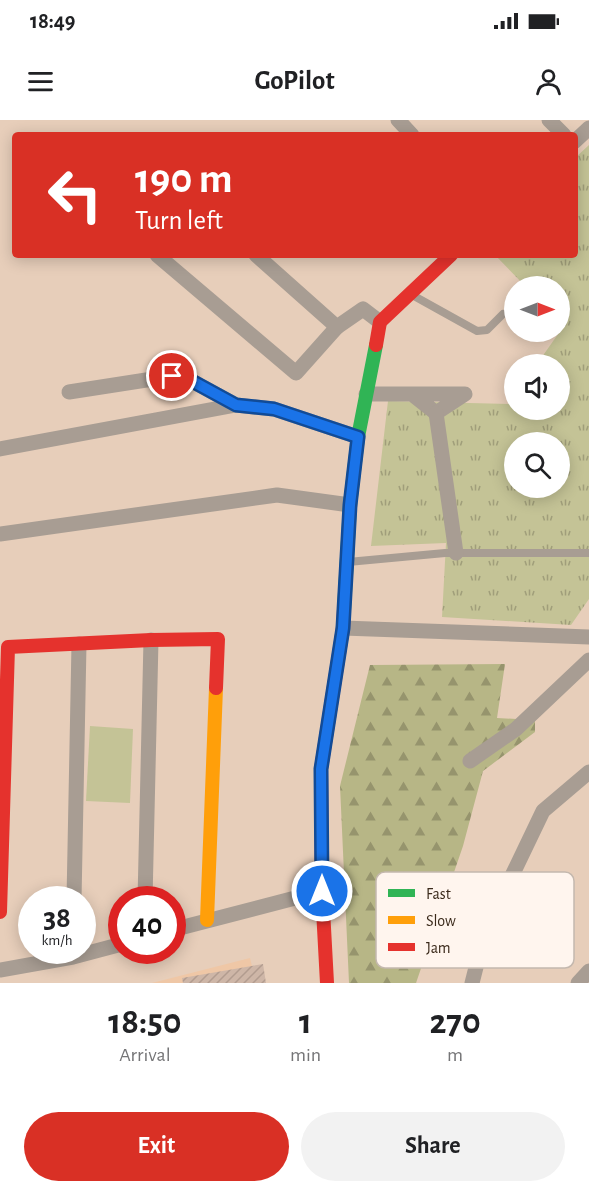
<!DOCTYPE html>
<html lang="en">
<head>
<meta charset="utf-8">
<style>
  :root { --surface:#fff; --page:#f2f2f2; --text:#202124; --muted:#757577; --accent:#d93025 }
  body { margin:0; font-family:"Alegreya Sans",sans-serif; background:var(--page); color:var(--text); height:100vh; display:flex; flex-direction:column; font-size:22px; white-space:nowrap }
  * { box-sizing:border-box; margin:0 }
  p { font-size:20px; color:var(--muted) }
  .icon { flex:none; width:33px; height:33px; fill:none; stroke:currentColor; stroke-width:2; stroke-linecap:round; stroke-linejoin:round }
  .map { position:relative; height:863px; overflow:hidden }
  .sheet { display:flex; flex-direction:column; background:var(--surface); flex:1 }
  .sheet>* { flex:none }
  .hud { position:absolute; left:12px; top:12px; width:566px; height:126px; border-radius:6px; box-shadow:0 3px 15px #0003; background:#d93025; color:#fff; overflow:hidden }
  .needle { width:39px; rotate:90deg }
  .tools { position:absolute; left:504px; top:156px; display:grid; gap:12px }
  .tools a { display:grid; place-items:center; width:66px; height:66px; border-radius:50%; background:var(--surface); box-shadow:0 3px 15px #0003; font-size:30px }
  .speed { position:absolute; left:18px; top:766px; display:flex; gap:12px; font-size:30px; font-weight:700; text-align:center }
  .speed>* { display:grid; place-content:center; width:78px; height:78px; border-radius:50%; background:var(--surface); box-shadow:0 3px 15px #0003; line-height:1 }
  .speed small { font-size:15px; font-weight:400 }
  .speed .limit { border:9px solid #d22; background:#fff; color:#111 }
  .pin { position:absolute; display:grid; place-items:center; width:51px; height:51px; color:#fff; margin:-26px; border:3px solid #fff; border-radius:50%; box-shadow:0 2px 6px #0007 }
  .me { position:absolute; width:66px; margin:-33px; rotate:0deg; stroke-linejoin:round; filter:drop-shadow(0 0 4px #0008) }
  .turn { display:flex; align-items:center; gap:21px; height:126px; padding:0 24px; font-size:27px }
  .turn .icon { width:78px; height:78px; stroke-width:2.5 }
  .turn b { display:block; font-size:42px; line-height:51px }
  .eta { display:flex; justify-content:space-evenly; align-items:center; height:102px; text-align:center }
  .eta b { font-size:36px; font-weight:600; line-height:42px }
  .button { display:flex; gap:12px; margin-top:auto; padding:12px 24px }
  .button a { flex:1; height:69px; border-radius:36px; background:var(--accent); color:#fff; font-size:24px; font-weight:600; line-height:69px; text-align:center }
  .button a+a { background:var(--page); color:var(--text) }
  .status { display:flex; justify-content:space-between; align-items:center; height:42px; padding:0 30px; background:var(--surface); direction:ltr }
  .status svg { height:16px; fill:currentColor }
  header { display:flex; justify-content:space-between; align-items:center; height:78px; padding:0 24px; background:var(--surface); font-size:27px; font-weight:600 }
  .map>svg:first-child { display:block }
  .built { fill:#efc7a6 }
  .grass { fill:url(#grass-tufts); fill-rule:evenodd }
  .forest { fill:url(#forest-firs) }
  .pitch { fill:#c4c396 }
  .building { fill:url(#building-hatch) }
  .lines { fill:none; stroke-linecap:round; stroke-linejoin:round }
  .lane { stroke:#a89d93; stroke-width:8 }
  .street { stroke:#a89d93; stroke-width:15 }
  .fast { stroke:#30b455; stroke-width:14 }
  .slow { stroke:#ff9f0a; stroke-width:14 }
  .jam { stroke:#e5322d; stroke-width:14 }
  .route-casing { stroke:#114b97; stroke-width:15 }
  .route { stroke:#1a73e8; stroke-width:10 }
  .key { fill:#fff5ee; stroke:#c4b8ae; stroke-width:1.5 }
  .key-label { font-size:16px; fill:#3a291a }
</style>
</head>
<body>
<div class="status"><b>18:49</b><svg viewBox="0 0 49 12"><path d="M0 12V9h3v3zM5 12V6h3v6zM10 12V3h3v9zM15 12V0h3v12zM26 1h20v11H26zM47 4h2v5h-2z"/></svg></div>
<header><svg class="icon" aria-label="menu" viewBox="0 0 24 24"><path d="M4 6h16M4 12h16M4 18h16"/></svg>GoPilot<svg class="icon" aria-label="person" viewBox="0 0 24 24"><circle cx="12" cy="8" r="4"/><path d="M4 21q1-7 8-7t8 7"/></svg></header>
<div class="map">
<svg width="589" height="863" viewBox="0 0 589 863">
  <defs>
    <pattern id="grass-tufts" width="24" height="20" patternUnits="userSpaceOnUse" patternTransform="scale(1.5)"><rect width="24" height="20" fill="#c4c396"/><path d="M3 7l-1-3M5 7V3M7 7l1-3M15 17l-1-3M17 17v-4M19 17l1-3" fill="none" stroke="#a09e7a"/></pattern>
    <pattern id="forest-firs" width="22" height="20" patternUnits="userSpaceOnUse" patternTransform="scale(1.5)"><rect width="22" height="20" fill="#b7b686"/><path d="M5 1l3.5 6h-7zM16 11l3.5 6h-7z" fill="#96946d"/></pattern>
    <pattern id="building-hatch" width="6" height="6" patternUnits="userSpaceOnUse" patternTransform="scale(1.5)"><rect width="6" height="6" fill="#ceb6a7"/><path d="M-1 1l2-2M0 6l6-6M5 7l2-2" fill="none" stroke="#b29c8f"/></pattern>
  </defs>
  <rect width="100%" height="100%" fill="#e7ceba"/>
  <!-- built -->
  <polygon class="built" points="250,838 256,863 152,863"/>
  <!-- grass -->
  <path class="grass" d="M589 25V479L571 505 442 497 446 423 371 426 388 281 510 284 514 277V290H560V244H537L563 207 560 202V166H525L495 135H574L575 38ZM514 322H560V368H514Z"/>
  <!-- forest -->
  <polygon class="forest" points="505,544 497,598 535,600 535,612 483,651 463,726 416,863 349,863 340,666 370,545"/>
  <!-- pitch -->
  <polygon class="pitch" points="90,606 133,609 130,683 86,681"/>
  <!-- building -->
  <polygon class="building" points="263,844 266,863 183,863 182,858"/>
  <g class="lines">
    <!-- lane -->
    <g class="lane">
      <polyline points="414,176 477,211 487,210 503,194"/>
      <polyline points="348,442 445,433 589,433"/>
    </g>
    <!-- street -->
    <g class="street">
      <polyline points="398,0 412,15"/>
      <polyline points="549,0 564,15"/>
      <polyline points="574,22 589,8"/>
      <polyline points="157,135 296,253 337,207"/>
      <polyline points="256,135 337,207 363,189 380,202"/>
      <polyline points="69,272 172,256 192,261 236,285"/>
      <polyline points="366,274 465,274 436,293 412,274"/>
      <polyline points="436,293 456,433"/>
      <polyline points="0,329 236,285 274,289 358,317"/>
      <polyline points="0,414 277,375 350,385"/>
      <polyline points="343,508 589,517"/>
      <polyline points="470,641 516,609 589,540"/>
      <polyline points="74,780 79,524"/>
      <polyline points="145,780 151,520"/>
      <polyline points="426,783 485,812"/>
      <polyline points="172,810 322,771"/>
      <polyline points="0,850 73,837 122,824"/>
      <polyline points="472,863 485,812 543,691 589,652"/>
      <polyline points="578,863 589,851"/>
    </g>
    <!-- fast -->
    <polyline class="fast" points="344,490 350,385 358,317 376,225"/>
    <!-- slow -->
    <polyline class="slow" points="207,800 216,568"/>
    <!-- jam -->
    <g class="jam">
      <polyline points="376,225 380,202 451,135"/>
      <polyline points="0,792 8,527 151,520 218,519 216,568"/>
      <polyline points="327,863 322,771 321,649 343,508 344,490"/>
    </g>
  </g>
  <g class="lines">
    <!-- route casing -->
    <g class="route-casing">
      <polyline id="route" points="172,256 192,261 236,285 274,289 358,317 350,385 343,508 321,649 322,771"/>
    </g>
    <!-- route -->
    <use href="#route" class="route"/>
  </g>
  <!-- legend -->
  <rect x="376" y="752" width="198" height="96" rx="9" class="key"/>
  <rect x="388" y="769" width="27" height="8" fill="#30b455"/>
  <rect x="388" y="796" width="27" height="8" fill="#ff9f0a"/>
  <rect x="388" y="823" width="27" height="8" fill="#e5322d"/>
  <g class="key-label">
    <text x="426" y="779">Fast</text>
    <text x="426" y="806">Slow</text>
    <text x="426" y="833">Jam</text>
  </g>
</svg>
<div class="tools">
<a><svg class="needle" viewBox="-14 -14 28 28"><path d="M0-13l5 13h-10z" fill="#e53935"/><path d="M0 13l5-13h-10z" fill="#757577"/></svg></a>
<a><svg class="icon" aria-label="sound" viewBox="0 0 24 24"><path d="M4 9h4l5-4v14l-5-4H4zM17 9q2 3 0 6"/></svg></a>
<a><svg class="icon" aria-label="search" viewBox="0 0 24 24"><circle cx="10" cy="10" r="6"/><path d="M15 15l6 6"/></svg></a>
</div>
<div class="speed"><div>38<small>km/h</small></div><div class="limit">40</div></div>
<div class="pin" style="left:172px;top:256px;background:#d93025"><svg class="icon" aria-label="arrive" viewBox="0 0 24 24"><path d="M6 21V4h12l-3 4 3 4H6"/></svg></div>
<svg class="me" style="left:322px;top:771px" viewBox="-20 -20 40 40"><circle r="17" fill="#1a73e8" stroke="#fff" stroke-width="3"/><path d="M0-11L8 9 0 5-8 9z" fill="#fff"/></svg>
<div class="hud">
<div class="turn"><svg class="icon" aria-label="left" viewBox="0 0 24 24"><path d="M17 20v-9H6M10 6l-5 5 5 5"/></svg><div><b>190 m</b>Turn left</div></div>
</div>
</div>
<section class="sheet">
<div class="eta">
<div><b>18:50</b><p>Arrival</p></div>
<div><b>1</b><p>min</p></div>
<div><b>270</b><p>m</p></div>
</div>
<div class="button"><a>Exit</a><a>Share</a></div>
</section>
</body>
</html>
